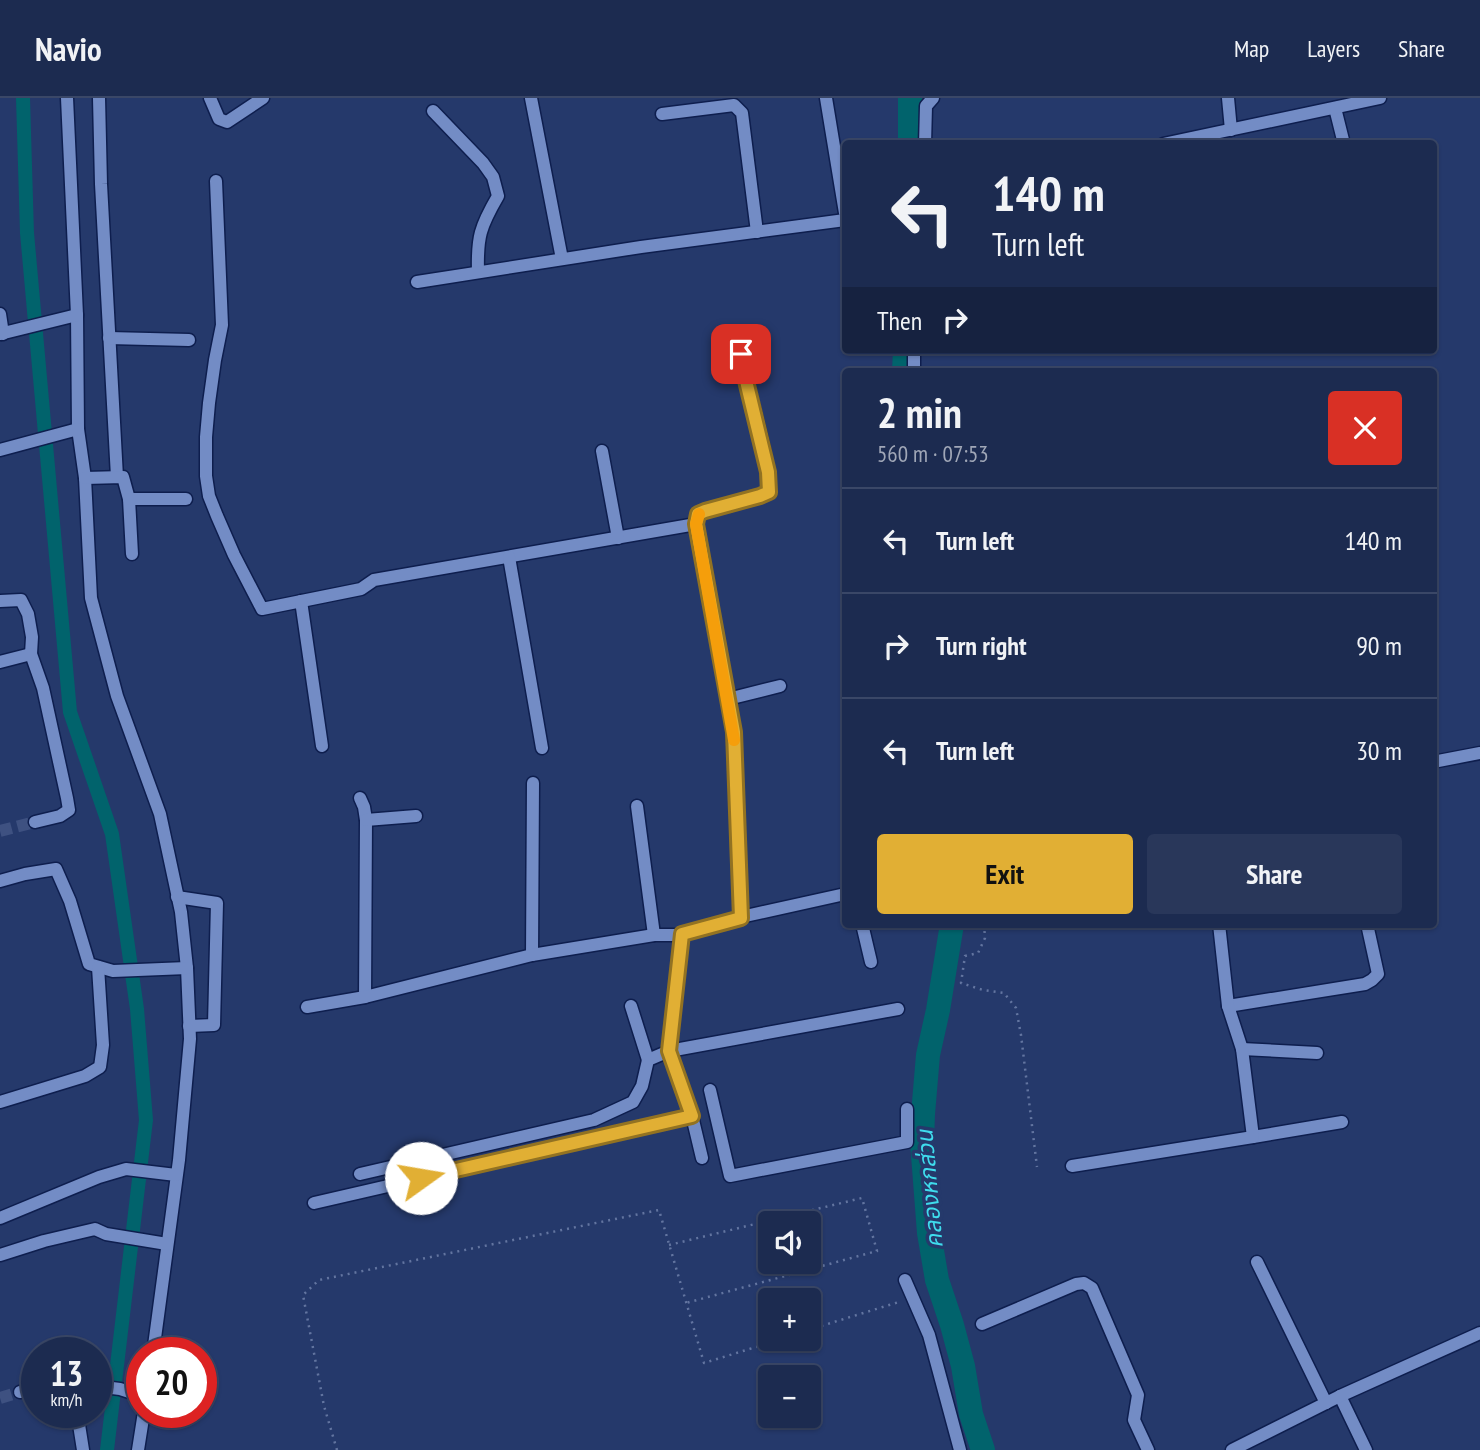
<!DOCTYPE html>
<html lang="en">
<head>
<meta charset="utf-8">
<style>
  :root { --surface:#1c2b50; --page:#29375a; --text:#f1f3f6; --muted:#a0a7b7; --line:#3a4767; --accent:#e1af34 }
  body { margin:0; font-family:"PT Sans Narrow","Noto Sans Thai",sans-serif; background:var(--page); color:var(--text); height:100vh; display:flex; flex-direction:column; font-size:26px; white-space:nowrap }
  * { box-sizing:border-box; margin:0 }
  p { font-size:23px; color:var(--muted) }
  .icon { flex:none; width:38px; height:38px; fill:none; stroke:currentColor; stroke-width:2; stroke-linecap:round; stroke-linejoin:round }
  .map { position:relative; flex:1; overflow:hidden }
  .side { position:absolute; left:842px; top:270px; width:595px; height:560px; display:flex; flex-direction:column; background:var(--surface); border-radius:7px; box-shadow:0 2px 5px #0004,0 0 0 2px var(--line) }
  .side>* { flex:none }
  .banner { position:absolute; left:842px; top:42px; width:595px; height:214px; border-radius:7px; box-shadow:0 2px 5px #0004,0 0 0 2px var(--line); background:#1c2b50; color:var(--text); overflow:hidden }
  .fabs { position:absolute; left:758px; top:1113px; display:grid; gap:14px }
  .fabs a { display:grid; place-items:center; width:63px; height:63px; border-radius:7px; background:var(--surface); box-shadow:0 2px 5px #0004,0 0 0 2px var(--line); font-size:35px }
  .speed { position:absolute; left:21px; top:1239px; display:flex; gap:14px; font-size:35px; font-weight:700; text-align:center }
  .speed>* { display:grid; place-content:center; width:91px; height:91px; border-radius:50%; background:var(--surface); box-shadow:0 2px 5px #0004,0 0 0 2px var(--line); line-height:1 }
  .speed small { font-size:18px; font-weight:400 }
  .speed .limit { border:10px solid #d22; background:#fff; color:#111 }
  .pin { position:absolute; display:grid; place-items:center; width:60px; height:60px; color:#fff; margin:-30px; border-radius:14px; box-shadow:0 4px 10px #0006 }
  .me { position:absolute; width:77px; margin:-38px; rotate:77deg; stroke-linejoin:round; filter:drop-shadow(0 0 5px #0008) }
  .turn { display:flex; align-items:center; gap:24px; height:147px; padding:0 35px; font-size:32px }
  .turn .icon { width:91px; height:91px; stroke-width:2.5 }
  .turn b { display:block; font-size:49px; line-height:60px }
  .then { display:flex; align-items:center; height:66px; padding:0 35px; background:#0003; gap:14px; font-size:26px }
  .round { display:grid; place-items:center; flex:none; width:74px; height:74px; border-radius:7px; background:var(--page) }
  .head { display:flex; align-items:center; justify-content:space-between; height:119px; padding:0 35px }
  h1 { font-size:42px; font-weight:800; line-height:52px }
  .action { display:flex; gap:14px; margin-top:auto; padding:14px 35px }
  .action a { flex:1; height:80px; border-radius:7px; background:var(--accent); color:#111; font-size:28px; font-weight:800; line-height:80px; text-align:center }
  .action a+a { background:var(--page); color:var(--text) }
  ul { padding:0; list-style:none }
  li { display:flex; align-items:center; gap:21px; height:105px; padding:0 35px; border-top:2px solid var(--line) }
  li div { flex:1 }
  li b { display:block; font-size:26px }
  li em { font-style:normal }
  header { display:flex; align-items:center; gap:42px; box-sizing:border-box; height:98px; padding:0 35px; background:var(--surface); border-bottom:2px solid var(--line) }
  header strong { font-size:33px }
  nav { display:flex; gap:38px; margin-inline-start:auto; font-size:24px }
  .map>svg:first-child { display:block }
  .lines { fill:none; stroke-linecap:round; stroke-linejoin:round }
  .canal { stroke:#01636c; stroke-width:14 }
  .river { stroke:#01636c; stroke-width:24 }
  .minor-tunnel { stroke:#3e5181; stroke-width:12; stroke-dasharray:12 6; stroke-linecap:butt }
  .minor-casing { stroke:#0e1e4e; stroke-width:15 }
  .path { stroke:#6375a0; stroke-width:2.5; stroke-dasharray:2 5; stroke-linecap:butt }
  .minor { stroke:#738cc5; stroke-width:12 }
  .route-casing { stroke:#927222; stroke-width:18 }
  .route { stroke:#e1af34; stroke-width:12 }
  .slow { stroke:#f59e0b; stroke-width:12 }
  .labels { text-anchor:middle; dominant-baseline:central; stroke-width:7; stroke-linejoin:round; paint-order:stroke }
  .water-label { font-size:23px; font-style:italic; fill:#3fdced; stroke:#25396b }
</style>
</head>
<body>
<header>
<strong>Navio</strong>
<nav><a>Map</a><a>Layers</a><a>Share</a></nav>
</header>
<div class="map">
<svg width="1480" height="1352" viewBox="0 0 1480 1352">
  <rect width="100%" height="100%" fill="#25396b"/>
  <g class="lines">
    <!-- canal -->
    <polyline class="canal" points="23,0 27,135 70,614 112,736 137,911 146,1022 107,1352"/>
    <!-- river -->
    <g class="river">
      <polyline points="910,46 910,0"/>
      <polyline points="904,273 905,252"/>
      <polyline points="952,826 938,912 928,957 923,1016 922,1044 929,1135 937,1182 952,1227 963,1268 971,1316 983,1352"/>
    </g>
    <!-- minor-tunnel -->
    <g class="minor-tunnel">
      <polyline points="0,733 35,724"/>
      <polyline points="0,1300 20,1294"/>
    </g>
    <!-- minor casing -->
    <g class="minor-casing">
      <g id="minor">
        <polyline points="67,0 77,217 78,331 85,380 91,500 117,598 160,716 181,814 187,870 190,941 179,1062 153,1255"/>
        <polyline points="99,0 101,86 117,379"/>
        <polyline points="210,0 219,21 227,24 263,0"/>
        <polyline points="531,0 562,161"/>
        <polyline points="826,0 845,115"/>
        <polyline points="1228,0 1231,32"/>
        <polyline points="1335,10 1344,46"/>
        <path d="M433 13 483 65 493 79 498 98C480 129 477 139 478 174"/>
        <polyline points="662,16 734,7 742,15 757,134"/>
        <polyline points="925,46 926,8 933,0"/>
        <polyline points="1163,46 1380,0"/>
        <polyline points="216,83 222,227 215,262 209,305 206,339 206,378 209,398 217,418 234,457 262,511 361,491 374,482 696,426"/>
        <polyline points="417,184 641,149 845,122"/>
        <polyline points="0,216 3,236"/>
        <polyline points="0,236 77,217"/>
        <polyline points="109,240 189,242"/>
        <polyline points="914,252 914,273"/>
        <path d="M741 255C749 301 768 348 769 394L760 398 705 413 698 416 696 426 734 634 741 819"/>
        <polyline points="0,352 78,331"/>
        <polyline points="602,353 618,440"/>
        <polyline points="85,380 123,379 129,401 132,456"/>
        <polyline points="129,401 186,401"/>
        <polyline points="509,459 542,650"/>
        <polyline points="0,503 21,502 28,516 32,539 31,556 43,590 67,700 69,712 60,718 35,724"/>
        <polyline points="301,503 322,648"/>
        <polyline points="0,564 31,556"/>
        <polyline points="728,601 780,588"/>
        <polyline points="1433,664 1480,655"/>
        <polyline points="360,700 364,709 366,722 365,899"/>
        <polyline points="637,708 654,837"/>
        <polyline points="366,722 416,718"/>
        <polyline points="0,783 25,776 56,771 70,803 89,866 113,873 187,870"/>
        <polyline points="177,799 217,805 214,927 189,928"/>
        <polyline points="862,826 871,864"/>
        <polyline points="682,837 669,953 692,1018 702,1060"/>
        <polyline points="532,857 533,685"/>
        <polyline points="631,908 648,962"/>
        <polyline points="1228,908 1365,886 1372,882 1378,876 1367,826"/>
        <polyline points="307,909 365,899 532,857 654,837 682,837 741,819 845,796"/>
        <polyline points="1242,951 1317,955"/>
        <polyline points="710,992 730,1078 907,1044 907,1011"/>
        <polyline points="0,1004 85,978 100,969 103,947 98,869"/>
        <polyline points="1253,1039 1342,1024"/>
        <polyline points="1072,1068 1253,1039 1242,951 1228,908 1219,826"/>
        <polyline points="360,1076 594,1022 633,1004 642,988 648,962 669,953 898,911"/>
        <polyline points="314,1105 692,1018"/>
        <polyline points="0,1120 99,1079 126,1071 176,1077"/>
        <polyline points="0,1157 44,1143 95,1131 106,1136 167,1146"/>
        <polyline points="1257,1164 1326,1305"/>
        <polyline points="905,1182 929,1237 960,1352"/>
        <polyline points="982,1226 1076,1186 1084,1185 1092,1190 1138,1297 1134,1322 1148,1352"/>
        <polyline points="96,1288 120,1291 142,1298"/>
        <polyline points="20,1294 37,1289"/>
        <polyline points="1340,1298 1366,1352"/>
        <polyline points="77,1314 83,1352"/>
        <polyline points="138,1352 144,1314"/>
        <polyline points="1232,1352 1340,1298 1480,1235"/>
      </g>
    </g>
    <!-- path -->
    <g class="path">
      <polyline points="984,826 985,840 978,855 965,858 961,885 983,892 1004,895 1016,910 1021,937 1037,1069"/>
      <polyline points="669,1147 862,1100 877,1153 686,1205"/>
      <polyline points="808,1232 899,1204"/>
      <polyline points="337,1352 324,1308 303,1197 319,1182 659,1112 704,1265 782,1241"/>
    </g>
    <!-- minor -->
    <use href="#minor" class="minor"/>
  </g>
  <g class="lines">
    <!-- route casing -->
    <g class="route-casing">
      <polyline id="route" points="421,1080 692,1018 669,953 682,836 741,820 734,634 696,426 698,416 705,413 760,398 769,394 768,374 747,287 741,256"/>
    </g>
    <!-- route -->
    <use href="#route" class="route"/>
    <!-- slow -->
    <polyline class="slow" points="699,416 696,426 734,642"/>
  </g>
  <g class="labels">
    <!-- water labels -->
    <g class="water-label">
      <text transform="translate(929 1091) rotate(-95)">คลองหกส่วน</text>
    </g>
  </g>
</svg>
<div class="fabs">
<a><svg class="icon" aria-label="sound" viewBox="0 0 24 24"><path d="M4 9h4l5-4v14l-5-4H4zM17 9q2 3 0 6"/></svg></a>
<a>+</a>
<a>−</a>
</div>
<div class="speed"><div>13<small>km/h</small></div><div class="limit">20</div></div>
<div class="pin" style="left:741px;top:256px;background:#d93025"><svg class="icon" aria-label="arrive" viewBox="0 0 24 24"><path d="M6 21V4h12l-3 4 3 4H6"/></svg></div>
<svg class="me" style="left:421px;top:1080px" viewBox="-20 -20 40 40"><circle r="19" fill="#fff"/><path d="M0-13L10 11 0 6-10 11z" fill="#e1af34"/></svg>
<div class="banner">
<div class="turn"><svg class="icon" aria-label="left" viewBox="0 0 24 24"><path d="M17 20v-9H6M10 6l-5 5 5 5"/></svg><div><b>140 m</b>Turn left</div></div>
<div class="then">Then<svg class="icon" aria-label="right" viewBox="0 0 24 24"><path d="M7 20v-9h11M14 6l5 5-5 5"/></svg></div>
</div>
<section class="side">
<div class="head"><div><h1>2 min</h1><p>560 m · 07:53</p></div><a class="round" style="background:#d93025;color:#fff"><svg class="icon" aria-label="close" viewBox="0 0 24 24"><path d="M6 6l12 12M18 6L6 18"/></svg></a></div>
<ul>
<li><svg class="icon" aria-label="left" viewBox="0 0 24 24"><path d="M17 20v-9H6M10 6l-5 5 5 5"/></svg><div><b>Turn left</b></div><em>140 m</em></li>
<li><svg class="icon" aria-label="right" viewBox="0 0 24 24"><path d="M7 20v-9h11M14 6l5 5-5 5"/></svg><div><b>Turn right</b></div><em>90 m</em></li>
<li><svg class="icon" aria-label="left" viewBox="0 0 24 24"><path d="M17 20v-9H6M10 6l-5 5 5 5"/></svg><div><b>Turn left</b></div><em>30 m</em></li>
</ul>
<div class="action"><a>Exit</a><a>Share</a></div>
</section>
</div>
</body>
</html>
